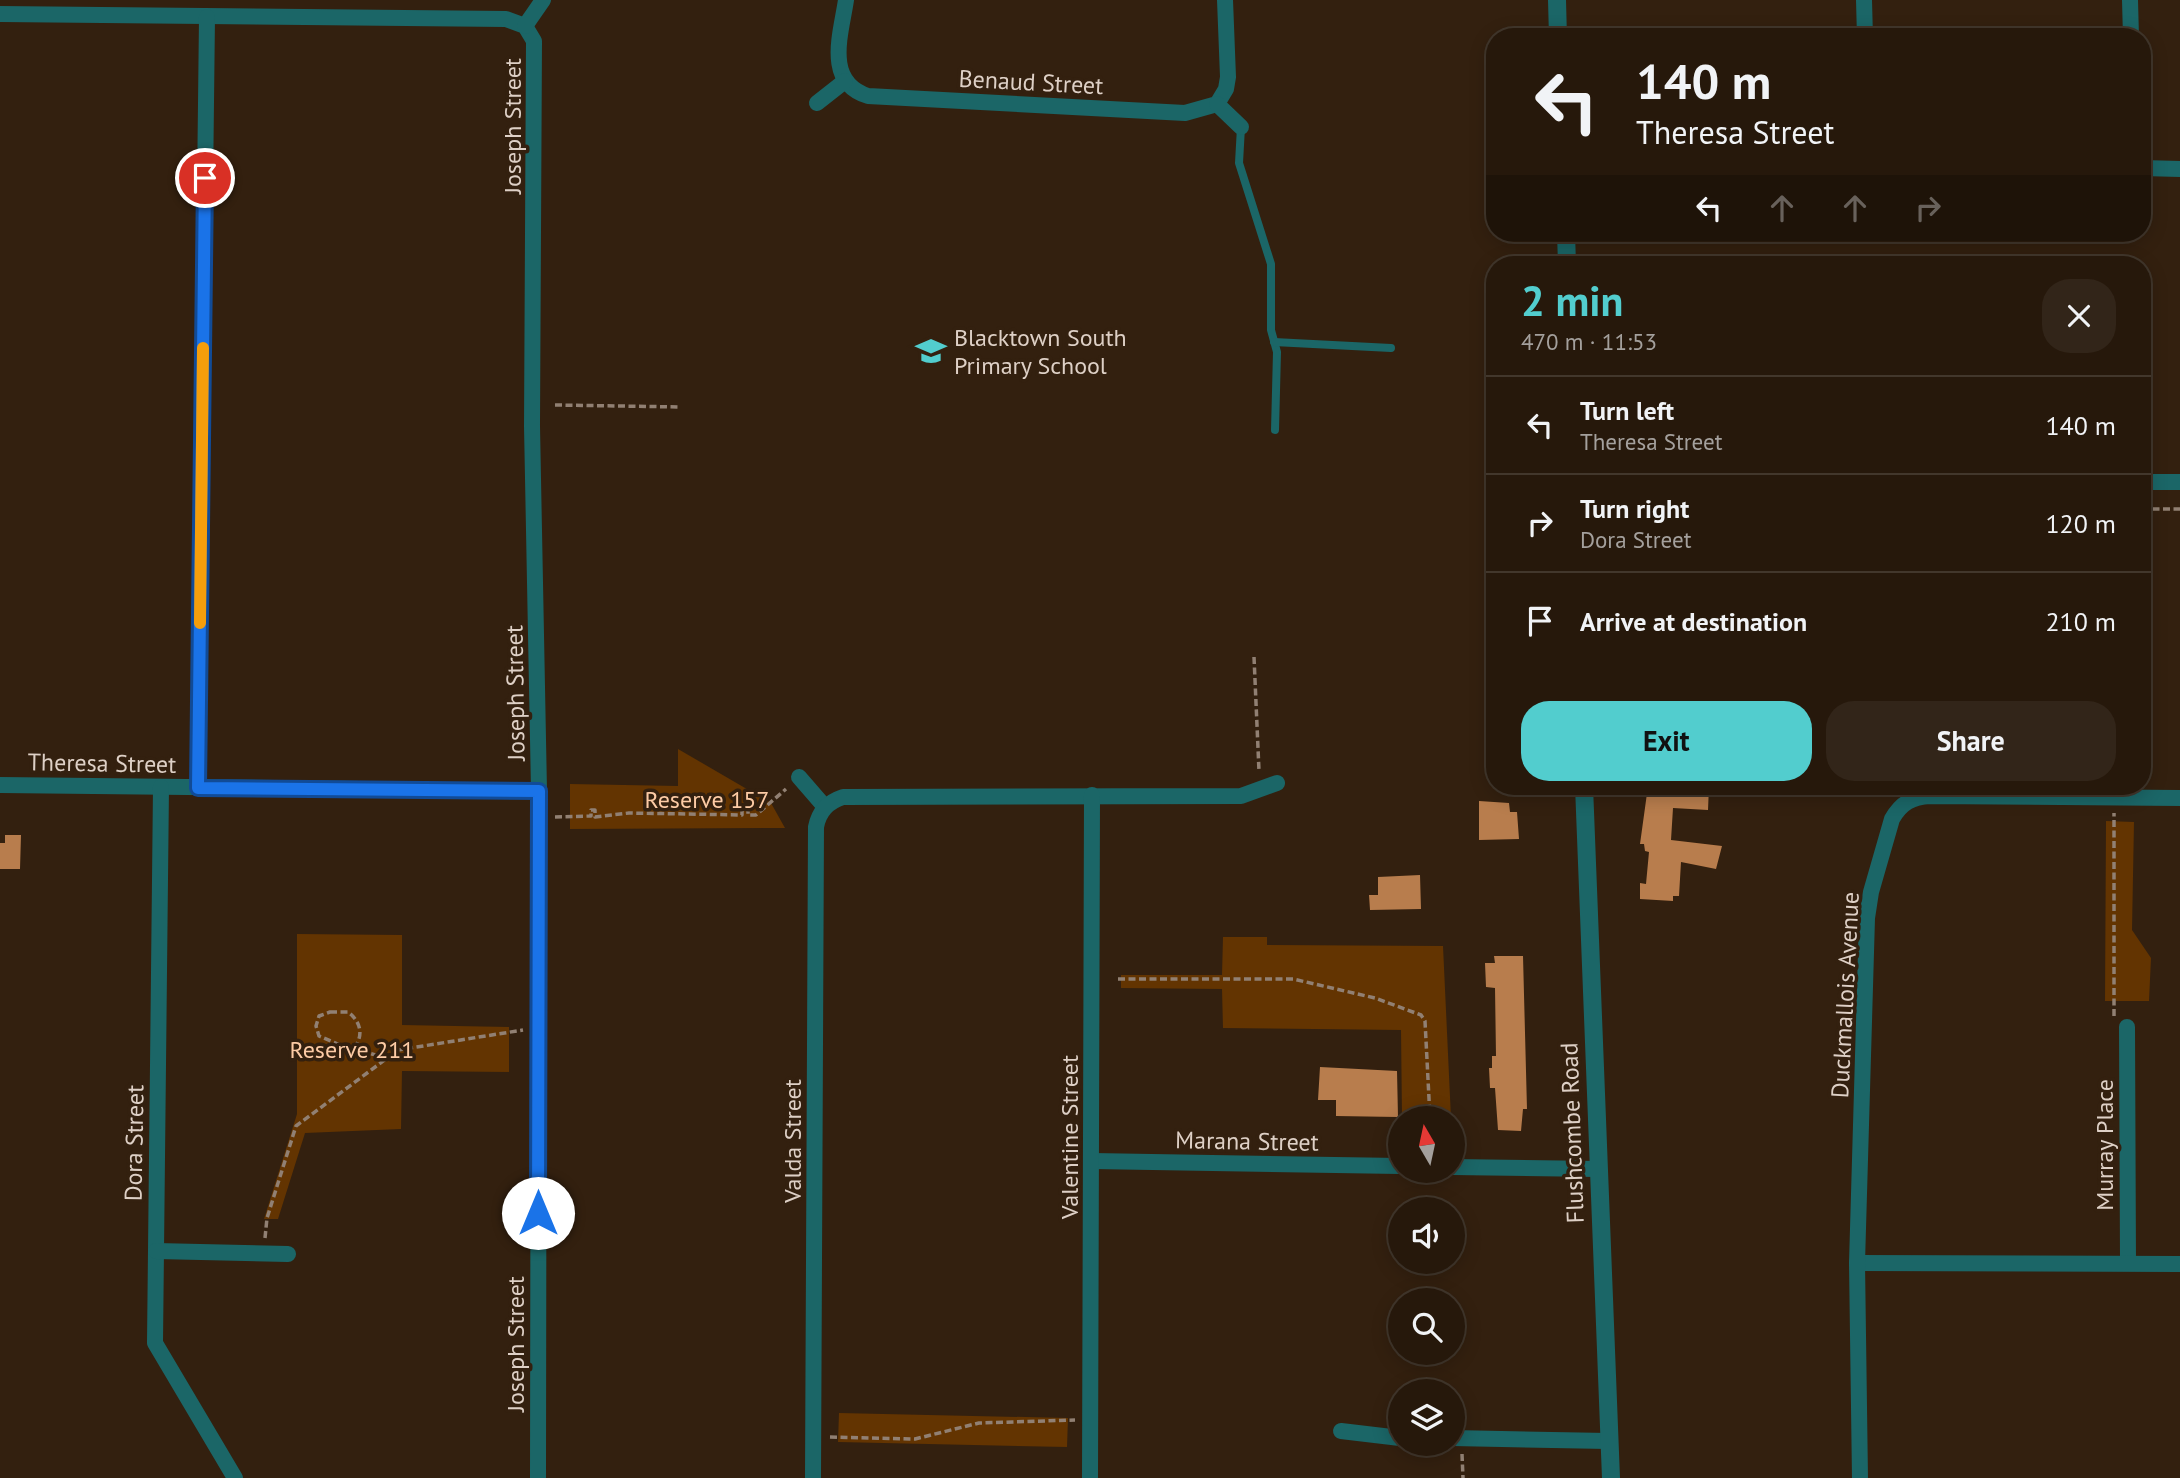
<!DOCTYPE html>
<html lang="en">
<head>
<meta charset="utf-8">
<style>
  :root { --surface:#26180b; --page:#322519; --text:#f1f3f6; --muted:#a4a09d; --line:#42372c; --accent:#52cdce }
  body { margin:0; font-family:"PT Sans",sans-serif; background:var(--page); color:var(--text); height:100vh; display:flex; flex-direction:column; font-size:26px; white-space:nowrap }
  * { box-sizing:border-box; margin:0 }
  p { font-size:23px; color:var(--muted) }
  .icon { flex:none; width:38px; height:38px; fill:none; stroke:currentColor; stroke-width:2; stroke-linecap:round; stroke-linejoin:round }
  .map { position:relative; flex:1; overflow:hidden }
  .drawer { position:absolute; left:1486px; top:256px; width:665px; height:539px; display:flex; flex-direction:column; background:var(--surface); border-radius:28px; box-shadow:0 4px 18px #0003,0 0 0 2px var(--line) }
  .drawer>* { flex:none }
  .hud { position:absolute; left:1486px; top:28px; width:665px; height:214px; border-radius:28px; box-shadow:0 4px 18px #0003,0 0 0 2px var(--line); background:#26180b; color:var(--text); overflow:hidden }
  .needle { width:46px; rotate:351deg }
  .buttons { position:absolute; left:1388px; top:1106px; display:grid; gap:14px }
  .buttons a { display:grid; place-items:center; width:77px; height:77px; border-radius:50%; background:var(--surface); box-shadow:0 4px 18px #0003,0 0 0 2px var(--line); font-size:35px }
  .pin { position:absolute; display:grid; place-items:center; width:60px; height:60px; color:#fff; margin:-30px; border:4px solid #fff; border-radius:50%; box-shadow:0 2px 7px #0007 }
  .me { position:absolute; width:77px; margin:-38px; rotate:0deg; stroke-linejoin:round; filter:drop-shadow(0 0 5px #0008) }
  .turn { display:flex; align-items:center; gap:24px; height:147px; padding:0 35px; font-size:32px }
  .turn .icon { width:91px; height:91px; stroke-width:2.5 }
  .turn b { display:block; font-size:49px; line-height:60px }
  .lanes { display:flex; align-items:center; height:66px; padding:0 35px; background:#0003; justify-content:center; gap:35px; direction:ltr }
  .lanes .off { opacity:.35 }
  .round { display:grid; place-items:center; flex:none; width:74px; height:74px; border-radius:28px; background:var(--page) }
  .headline { display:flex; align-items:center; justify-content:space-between; height:119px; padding:0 35px }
  h1 { font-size:42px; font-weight:600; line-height:52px; color:var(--accent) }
  .action { display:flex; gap:14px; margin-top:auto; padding:14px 35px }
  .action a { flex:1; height:80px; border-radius:28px; background:var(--accent); color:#111; font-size:28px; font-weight:600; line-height:80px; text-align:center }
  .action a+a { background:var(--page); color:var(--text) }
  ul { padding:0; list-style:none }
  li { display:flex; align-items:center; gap:21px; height:98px; padding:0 35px; border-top:2px solid var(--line) }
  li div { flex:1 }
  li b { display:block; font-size:26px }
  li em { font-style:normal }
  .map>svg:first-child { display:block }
  .green { fill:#633401 }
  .building { fill:#b87d4d }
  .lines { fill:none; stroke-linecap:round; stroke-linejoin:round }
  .path { stroke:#918073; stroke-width:3.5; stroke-dasharray:7 3.5; stroke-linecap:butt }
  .service { stroke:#1b6667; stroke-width:8 }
  .minor { stroke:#1b6667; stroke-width:16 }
  .tertiary { stroke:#1b6667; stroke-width:18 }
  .route-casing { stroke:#114b97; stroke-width:18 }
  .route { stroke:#1a73e8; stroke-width:12 }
  .slow { stroke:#f59e0b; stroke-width:12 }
  .labels { text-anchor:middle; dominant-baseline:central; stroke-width:7; stroke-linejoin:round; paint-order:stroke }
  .street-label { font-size:24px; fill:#ded0c6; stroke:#33200f }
  .poi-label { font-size:24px; fill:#ded0c6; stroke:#33200f; text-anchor:start }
  .park-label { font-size:24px; fill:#fdcba5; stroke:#33200f }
</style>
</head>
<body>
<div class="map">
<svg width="2180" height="1478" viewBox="0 0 2180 1478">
  <rect width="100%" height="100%" fill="#33200f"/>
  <!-- green -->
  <g class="green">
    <polygon points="678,749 771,803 785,828 570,829 570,784 678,786"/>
    <polygon points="2106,821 2134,822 2132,930 2151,958 2149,1001 2105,1001"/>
    <polygon points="297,934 402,935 402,1025 509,1027 509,1072 402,1071 401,1129 305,1133 278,1219 264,1219 297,1114"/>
    <polygon points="1223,937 1267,937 1267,945 1443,946 1451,1118 1402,1118 1401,1030 1223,1028 1222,989 1121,988 1121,975 1222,975"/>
    <polygon points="839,1413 1068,1418 1067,1447 838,1442"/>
  </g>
  <!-- building -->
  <g class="building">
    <polygon points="1648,786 1709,786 1708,810 1673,808 1671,840 1722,846 1716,869 1681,862 1679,896 1673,896 1673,901 1640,899 1640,883 1646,884 1649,852 1645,851 1644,844 1640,844"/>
    <polygon points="1479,801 1509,803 1510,812 1517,812 1519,839 1479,840"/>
    <polygon points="5,835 21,835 20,869 0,869 0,843 5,843"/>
    <polygon points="1420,875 1421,909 1370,910 1369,895 1378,895 1378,877"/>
    <polygon points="1494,956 1523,956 1527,1109 1523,1109 1521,1131 1498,1130 1495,1088 1490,1088 1489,1068 1492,1068 1492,1056 1496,1056 1495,988 1486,987 1485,963 1495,963"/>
    <polygon points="1320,1067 1397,1071 1398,1117 1336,1116 1336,1100 1318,1100"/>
  </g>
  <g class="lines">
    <!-- path -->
    <g class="path">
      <polyline points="555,405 680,407"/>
      <polyline points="2142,509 2180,509"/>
      <polyline points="1254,657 1259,771"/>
      <polyline points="555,817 591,816 591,810 595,810 595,817 629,813 742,815 742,809 748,809 748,815 756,815 786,789"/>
      <polyline points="1118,979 1293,979 1375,998 1421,1015 1425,1021 1430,1118"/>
      <path d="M330 1012H348C360 1021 364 1034 355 1047L347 1048 319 1036 316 1026 319 1016Z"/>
      <polyline points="2114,1016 2114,813"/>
      <polyline points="351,1048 386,1058"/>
      <polyline points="265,1238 267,1218 296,1126 398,1050 523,1030"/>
      <polyline points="830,1437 915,1439 979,1423 1075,1420"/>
      <polyline points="1462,1454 1463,1478"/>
    </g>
    <!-- service -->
    <g class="service">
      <polyline points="1241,127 1239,163 1271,264 1271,330 1277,352 1275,430"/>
      <polyline points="1274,342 1391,348"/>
    </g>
    <!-- minor -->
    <g class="minor">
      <path d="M846 0C841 34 824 82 868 96L1185 113 1217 104 1226 89 1228 77 1225 0"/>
      <polyline points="1864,0 1865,37"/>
      <polyline points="2130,0 2131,37"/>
      <polyline points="0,14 506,19 525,26 534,41 532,426 539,791 538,1478"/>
      <polyline points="525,26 543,0"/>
      <polyline points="817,103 845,81"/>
      <polyline points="1217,104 1241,127"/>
      <polyline points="2142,168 2180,169"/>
      <polyline points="2142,482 2180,482"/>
      <polyline points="799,777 825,807"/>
      <polyline points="0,785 539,791"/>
      <polyline points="161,787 155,1343 235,1478"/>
      <polyline points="198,788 207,17"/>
      <polyline points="2127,1027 2128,1263"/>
      <polyline points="1092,1161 1400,1166"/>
      <polyline points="1452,1167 1598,1169"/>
      <polyline points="156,1251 288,1254"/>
      <polyline points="1857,1263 2180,1264"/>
      <polyline points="1341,1431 1400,1438"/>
      <polyline points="1452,1438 1608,1441"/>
      <path d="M813 1478 816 827C819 811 828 802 843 797L1241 796 1277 783"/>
      <polyline points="1090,1478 1092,795"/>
      <path d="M1860 1478 1857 1263 1867 918 1871 892 1892 819C1901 803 1912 797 1930 796L2180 798"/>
    </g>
    <!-- tertiary -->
    <g class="tertiary">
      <polyline points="1557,0 1558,37"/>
      <polyline points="1566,233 1567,264"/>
      <polyline points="1584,786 1611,1478"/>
    </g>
  </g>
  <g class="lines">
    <!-- route casing -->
    <g class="route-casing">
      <polyline id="route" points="205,178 198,788 539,791 538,1213"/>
    </g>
    <!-- route -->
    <use href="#route" class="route"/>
    <!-- slow -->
    <polyline class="slow" points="200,623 203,348"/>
  </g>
  <!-- icons -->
  <defs>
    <g id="school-bare" transform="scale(2.415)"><path d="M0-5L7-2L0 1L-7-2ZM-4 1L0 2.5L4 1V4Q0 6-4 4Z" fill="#52cdce" stroke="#33200f" stroke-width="2.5" paint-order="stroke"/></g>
  </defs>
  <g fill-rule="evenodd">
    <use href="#school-bare" x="931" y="351"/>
  </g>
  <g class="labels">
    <!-- street labels -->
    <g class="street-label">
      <text transform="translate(1031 82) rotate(3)">Benaud Street</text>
      <text transform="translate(512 126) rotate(-90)">Joseph Street</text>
      <text transform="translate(515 693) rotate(-91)">Joseph Street</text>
      <text transform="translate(102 763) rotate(1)">Theresa Street</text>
      <text transform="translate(1845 995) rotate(-87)">Duckmallois Avenue</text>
      <text transform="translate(1572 1133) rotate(-92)">Flushcombe Road</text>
      <text transform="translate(1069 1137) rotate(-90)">Valentine Street</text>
      <text transform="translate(792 1141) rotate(-90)">Valda Street</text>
      <text transform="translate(1247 1141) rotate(1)">Marana Street</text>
      <text transform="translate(134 1143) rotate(-89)">Dora Street</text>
      <text transform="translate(2104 1145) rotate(-90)">Murray Place</text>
      <text transform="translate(515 1344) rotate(-90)">Joseph Street</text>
    </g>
    <!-- poi labels -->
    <g class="poi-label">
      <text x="954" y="337">Blacktown South<tspan x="954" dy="28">Primary School</tspan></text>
    </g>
    <!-- park labels -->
    <g class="park-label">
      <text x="707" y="799">Reserve 157</text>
      <text x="352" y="1049">Reserve 211</text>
    </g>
  </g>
</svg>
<div class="buttons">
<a><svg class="needle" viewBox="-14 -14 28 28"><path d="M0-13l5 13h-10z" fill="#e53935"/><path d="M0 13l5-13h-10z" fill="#a4a09d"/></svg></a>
<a><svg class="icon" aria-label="sound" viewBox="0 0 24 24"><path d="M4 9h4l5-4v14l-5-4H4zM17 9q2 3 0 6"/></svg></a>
<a><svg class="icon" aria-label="search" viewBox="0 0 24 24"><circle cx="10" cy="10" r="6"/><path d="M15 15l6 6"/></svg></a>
<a><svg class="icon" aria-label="layers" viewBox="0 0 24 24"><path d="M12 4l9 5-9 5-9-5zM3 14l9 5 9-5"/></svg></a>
</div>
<div class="pin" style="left:205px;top:178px;background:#d93025"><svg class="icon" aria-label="arrive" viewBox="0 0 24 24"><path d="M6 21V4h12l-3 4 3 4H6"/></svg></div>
<svg class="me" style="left:538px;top:1213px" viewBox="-20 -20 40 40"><circle r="19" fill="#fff"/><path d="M0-13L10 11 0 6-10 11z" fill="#1a73e8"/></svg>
<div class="hud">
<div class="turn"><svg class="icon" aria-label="left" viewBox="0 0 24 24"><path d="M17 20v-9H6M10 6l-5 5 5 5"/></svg><div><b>140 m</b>Theresa Street</div></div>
<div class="lanes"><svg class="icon" aria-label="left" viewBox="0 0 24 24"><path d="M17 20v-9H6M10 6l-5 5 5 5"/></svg><svg class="icon off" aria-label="ahead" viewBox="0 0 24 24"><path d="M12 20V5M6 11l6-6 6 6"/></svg><svg class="icon off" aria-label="ahead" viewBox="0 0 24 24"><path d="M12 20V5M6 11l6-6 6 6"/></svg><svg class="icon off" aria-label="right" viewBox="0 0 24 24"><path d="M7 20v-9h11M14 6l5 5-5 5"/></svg></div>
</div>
<section class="drawer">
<div class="headline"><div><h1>2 min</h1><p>470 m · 11:53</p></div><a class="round"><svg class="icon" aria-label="close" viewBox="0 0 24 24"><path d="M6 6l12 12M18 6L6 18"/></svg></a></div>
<ul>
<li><svg class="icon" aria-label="left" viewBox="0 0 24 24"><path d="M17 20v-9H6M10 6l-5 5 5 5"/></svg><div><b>Turn left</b><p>Theresa Street</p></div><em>140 m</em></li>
<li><svg class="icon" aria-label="right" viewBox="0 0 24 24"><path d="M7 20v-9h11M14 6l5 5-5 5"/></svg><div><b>Turn right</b><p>Dora Street</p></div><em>120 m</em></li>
<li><svg class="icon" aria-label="arrive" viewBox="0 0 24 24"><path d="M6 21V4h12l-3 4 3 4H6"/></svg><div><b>Arrive at destination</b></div><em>210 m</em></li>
</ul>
<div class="action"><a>Exit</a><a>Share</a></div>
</section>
</div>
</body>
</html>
